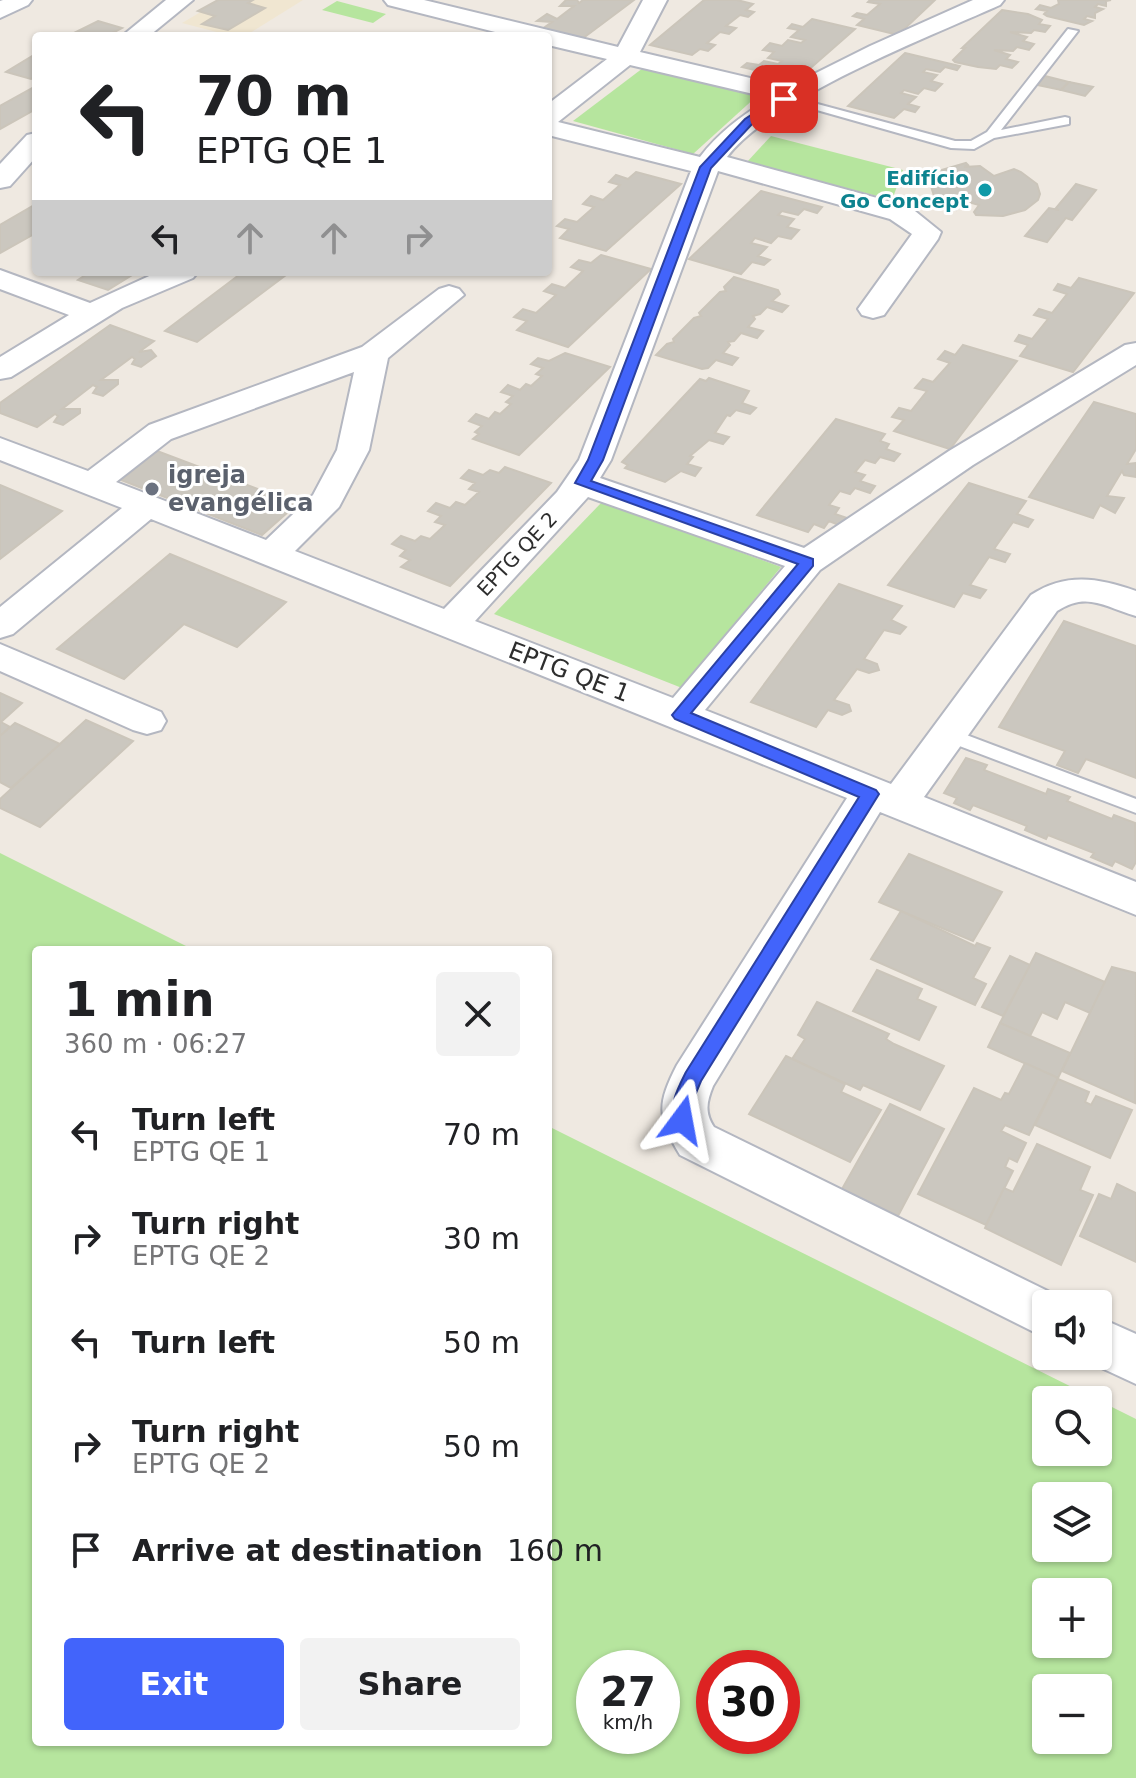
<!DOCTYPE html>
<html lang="en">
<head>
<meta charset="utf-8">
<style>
  :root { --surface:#fff; --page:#f2f2f2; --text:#202124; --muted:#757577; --accent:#4264fb }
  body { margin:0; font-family:"DejaVu Sans",sans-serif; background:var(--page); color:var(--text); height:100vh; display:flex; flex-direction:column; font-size:30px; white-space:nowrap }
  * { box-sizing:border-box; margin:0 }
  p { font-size:26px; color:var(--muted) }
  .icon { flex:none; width:44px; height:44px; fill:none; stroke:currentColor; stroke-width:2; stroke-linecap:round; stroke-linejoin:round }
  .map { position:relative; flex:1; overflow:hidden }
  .drawer { position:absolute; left:32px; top:946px; width:520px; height:800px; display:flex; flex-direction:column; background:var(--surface); border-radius:8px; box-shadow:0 2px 6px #0004 }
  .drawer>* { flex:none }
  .hud { position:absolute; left:32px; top:32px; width:520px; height:244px; border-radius:8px; box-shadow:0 2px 6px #0004; background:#fff; color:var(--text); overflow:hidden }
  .buttons { position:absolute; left:1032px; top:1290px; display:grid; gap:16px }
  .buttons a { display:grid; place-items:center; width:80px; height:80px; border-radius:8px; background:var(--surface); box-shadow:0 2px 6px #0004; font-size:40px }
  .speed { position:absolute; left:576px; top:1650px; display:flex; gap:16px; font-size:40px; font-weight:700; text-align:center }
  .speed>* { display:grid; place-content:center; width:104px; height:104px; border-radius:50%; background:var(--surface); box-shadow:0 2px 6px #0004; line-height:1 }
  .speed small { font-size:20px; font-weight:400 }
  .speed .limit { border:12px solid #d22; background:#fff; color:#111 }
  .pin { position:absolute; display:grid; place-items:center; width:68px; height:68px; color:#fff; margin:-34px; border-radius:16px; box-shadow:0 4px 12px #0006 }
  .me { position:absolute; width:88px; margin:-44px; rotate:13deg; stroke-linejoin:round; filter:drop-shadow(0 0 6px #0008) }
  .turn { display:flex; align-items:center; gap:28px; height:168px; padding:0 32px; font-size:36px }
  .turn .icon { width:104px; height:104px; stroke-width:2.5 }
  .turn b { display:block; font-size:56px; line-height:68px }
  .lanes { display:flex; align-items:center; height:76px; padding:0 32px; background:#0003; justify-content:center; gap:40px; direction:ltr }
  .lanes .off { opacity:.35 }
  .round { display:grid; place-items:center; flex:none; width:84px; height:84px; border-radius:8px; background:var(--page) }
  .headline { display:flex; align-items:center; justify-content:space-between; height:136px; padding:0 32px }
  h1 { font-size:48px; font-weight:700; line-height:60px }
  .action { display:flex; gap:16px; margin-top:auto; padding:16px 32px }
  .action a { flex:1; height:92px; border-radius:8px; background:var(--accent); color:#fff; font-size:32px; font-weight:700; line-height:92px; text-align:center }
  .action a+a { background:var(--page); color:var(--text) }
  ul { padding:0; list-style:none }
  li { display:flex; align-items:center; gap:24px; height:104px; padding:0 32px }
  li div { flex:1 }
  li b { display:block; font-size:30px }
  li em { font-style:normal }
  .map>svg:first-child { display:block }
  .education { fill:#f0e6d1 }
  .green { fill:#b6e59e; fill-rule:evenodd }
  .building { fill:#cbc7bf; stroke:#cbc5ba; stroke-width:2 }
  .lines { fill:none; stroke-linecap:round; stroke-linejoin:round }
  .service-casing { stroke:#b4b7c1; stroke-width:4 }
  .minor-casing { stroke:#b4b7c1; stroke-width:4 }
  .service { fill:#fff; fill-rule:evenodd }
  .minor { fill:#fff; fill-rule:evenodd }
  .route { fill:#4264fb; stroke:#2b41a3; stroke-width:2 }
  .culture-dot { fill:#0f9aa8; stroke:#fff; stroke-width:3 }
  .worship-dot { fill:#6b7280; stroke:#fff; stroke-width:3 }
  .labels { text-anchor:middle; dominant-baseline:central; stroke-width:6; stroke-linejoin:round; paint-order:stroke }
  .far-culture-label { font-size:20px; font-weight:bold; fill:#0d838f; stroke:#fff; text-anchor:end }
  .far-street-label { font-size:20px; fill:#2e2e2e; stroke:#fff }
  .worship-label { font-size:24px; font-weight:bold; fill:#5b616d; stroke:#fff; text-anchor:start }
  .street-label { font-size:24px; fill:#2e2e2e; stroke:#fff }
</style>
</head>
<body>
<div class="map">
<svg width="1136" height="1778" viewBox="0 0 1136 1778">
  <rect width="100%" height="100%" fill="#efe9e1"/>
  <!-- education -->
  <polygon class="education" points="221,0 303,0 245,36 232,36 182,23"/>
  <!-- green -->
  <g class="green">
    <polygon points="337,1 386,14 373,23 322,10"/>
    <polygon points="643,68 757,96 693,154 573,121"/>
    <polygon points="771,136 903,170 892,200 747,162"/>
    <polygon points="602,502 781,567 682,688 494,614"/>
    <path d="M0 853 194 950H36V1742H548V1126L1136 1419V1778H0ZM1046 1400H1098V1452H1046ZM1098 1496V1548H1046V1496ZM1098 1592V1644H1046V1592ZM662 1668V1736H594V1668ZM714 1668H782V1736H714ZM1046 1688H1098V1740H1046Z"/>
  </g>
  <!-- building -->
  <g class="building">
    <polygon points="218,0 253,0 248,3 265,8 228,30 202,24 215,16 198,11"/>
    <polygon points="566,0 577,0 579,3 583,0 634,0 582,39 542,29 552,22 537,21 547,14 557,19 574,6 560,6"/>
    <polygon points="704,0 737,0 753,4 746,10 754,12 748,17 740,15 726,26 736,28 729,34 720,32 707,43 715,45 708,51 700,49 692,55 650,45"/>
    <polygon points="870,0 935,0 898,35 857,25 864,19 853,16 857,13 867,15 880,4 868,2"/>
    <polygon points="1058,0 1111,0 1106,1 1106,6 1098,4 1095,7 1103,9 1095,13 1095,18 1087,16 1084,19 1092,21 1084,25 1047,16 1044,14 1047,11 1036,9 1040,5 1051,8 1059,4"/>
    <polygon points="1002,10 1028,14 1042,20 1039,24 1050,26 1045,32 1034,30 1031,33 1010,32 1027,37 1023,41 1034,44 1029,50 1017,47 1013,51 994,50 1010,55 1006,59 1018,62 1012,68 1000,65 996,69 978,67 955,62 953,60 965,48 962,48"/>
    <polygon points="812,19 855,29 797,80 742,67 747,63 759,65 764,61 778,64 782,61 768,58 774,52 763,50 770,43 782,46 788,40 801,43 805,40 791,37 799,30 788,28 792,24 803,27"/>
    <polygon points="98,21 122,28 107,36 68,36"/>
    <polygon points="905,53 960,66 957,70 945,67 940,72 926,69 923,72 937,75 931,81 942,84 935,91 924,88 918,94 904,90 901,93 916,97 908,104 919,107 915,112 904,109 894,118 848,106"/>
    <polygon points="34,55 36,77 31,79 6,72"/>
    <polygon points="1045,76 1069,82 1061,90 1038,85"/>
    <polygon points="1069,82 1093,87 1085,96 1061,90"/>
    <polygon points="36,86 36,109 0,129 0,106"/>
    <polygon points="966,163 968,165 964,167 980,166 994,176 1014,169 1021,172 1037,184 1040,194 1038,200 1025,210 1003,216 976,215 974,212 979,205 965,201 956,210 947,206 934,196 930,183 942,170"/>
    <polygon points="636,172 681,184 606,251 560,238 569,229 557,226 565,219 577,222 594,207 583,204 591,196 603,200 620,185 609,182 616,175 628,179"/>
    <polygon points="1076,184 1096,190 1072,220 1066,218 1047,242 1025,236 1049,208 1059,210 1056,208"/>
    <polygon points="761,191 822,207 817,213 804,209 798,215 782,211 778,215 794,219 787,227 799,230 791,239 778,236 771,243 755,238 751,243 767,247 758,256 770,260 764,265 752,262 741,274 689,259"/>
    <polygon points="36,204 36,233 0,253 0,225"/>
    <polygon points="601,255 651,269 568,347 517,330 527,321 514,317 523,309 536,313 556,295 544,291 552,284 565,288 583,271 571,267 579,260 591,263"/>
    <polygon points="90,272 137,272 108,290 78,280"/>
    <polygon points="243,272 290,272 197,342 165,331"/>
    <polygon points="734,277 778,290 780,294 772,301 788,306 782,312 767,307 760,314 753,316 755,319 748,327 763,331 757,338 741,333 734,341 728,342 730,345 723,353 738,358 732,365 716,360 708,368 702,369 656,355 667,344 674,342 673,339 694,318 701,316 699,313 720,292 726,291 724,287"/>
    <polygon points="1079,278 1134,293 1073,372 1020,356 1028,345 1015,341 1019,335 1032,339 1048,319 1034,315 1039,309 1052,313 1067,294 1054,290 1058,284 1071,288"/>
    <polygon points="110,325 154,341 139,352 151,350 156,356 141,367 132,364 135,359 132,357 101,380 118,380 118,384 103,396 93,393 97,387 93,385 62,409 80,409 80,413 63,425 54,422 58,416 55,414 37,427 0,413 0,403"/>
    <polygon points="963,345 1017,361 950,449 894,431 904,420 892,417 899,408 911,411 927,391 915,388 923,379 933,382 950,363 938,359 945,351 955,355"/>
    <polygon points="565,353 610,367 519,455 473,439 479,434 475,432 482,426 469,421 476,414 489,419 495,412 500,414 511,404 506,402 513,396 501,392 508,385 520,390 526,384 531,386 542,376 536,374 543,368 531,364 538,358 549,361"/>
    <polygon points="709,378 749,391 742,403 756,408 750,414 736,410 730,416 727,415 715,433 729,437 723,444 709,440 690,456 693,457 687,464 701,468 695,476 681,471 665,482 625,468 628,465 622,462 700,379 706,381"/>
    <polygon points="1094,402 1136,414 1136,449 1127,464 1136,463 1136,477 1124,475 1122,471 1107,496 1124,498 1115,513 1100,505 1093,518 1029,497"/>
    <polygon points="836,419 885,434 880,441 889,444 886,449 900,454 894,461 880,457 875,463 865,460 855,472 865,475 860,481 875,486 870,493 855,488 850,494 840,491 829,505 839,508 835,514 850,519 844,527 829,521 824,528 814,524 808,532 757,515"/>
    <polygon points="157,451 292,502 297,504 262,535 121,480"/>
    <polygon points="505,467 551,483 450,586 401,567 410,560 400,556 406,550 392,544 401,536 415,541 421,536 430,539 445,525 435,522 441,516 428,511 436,503 450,508 456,502 465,505 479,492 469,489 475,483 461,478 469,470 483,475 490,470 499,473"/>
    <polygon points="969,483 1026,501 1017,514 1033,520 1028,527 1013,522 994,549 1010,554 1005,562 989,557 970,585 986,590 980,598 963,593 954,607 888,585"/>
    <polygon points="0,485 62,511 0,559"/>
    <polygon points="170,554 286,602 237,647 184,624 124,679 57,649"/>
    <polygon points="839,584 902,606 891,620 906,627 900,634 884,630 864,659 877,664 879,670 869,673 857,669 834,700 849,705 851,711 842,715 828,710 816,727 751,702"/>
    <polygon points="1064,621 1136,646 1136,778 1086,759 1078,773 1057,765 1065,751 999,727"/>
    <polygon points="0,693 22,703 1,722 10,727 0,736"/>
    <polygon points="86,720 133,741 40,827 0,808 0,799"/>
    <polygon points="15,723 60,744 11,788 0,782 0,736"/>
    <polygon points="966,758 987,765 984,770 1046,794 1048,789 1070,797 1067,801 1112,819 1114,815 1135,823 1136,862 1132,869 1115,861 1112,866 1091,857 1094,853 1048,835 1046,839 1025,830 1027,826 973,805 970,810 954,803 957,798 944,793"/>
    <polygon points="909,854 1002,892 973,941 879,902"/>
    <polygon points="901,911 975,946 977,943 990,948 973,978 986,984 975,1005 871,959"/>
    <polygon points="1036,953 1105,982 1090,1013 1065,1002 1057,1019 1042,1012 1030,1036 1000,1023"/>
    <polygon points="1010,956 1030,965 1003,1016 982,1007"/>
    <polygon points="1112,967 1136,973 1135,1103 1062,1071"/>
    <polygon points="877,970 922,989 917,999 936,1007 919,1040 853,1011"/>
    <polygon points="817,1002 889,1034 886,1039 894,1044 944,1066 920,1110 863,1085 860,1090 792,1059 805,1039 798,1035"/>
    <polygon points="1000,1023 1070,1053 1058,1078 988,1047"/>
    <polygon points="786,1056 845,1084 841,1092 881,1110 850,1162 749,1114"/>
    <polygon points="1025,1063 1058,1078 1029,1135 1005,1125 1001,1131 1026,1143 1017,1162 1009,1158 1005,1167 1013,1171 986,1225 918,1194 974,1088 1001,1100 1005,1093 1009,1094"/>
    <polygon points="1058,1079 1089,1092 1085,1102 1091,1105 1096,1096 1132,1110 1110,1158 1035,1125"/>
    <polygon points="890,1104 944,1129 898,1216 842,1189"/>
    <polygon points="1037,1144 1090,1167 1080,1190 1093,1195 1061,1265 985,1228 1004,1188 1013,1192"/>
    <polygon points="1117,1184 1136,1193 1136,1262 1080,1236 1099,1194 1111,1199"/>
  </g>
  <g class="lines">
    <!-- service casing -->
    <g class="service-casing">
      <g id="service">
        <polygon points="1068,29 1078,31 1001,130 1065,117 1069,118 1069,124 994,138 974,149 951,148 778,99 784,95 955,141 971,141 987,132"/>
        <polygon points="948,728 1136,799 1136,813 941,739 939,734 941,729"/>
      </g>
    </g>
    <!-- minor casing -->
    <g class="minor-casing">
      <g id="minor">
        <polygon points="3,0 32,0 28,5 0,18 0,1"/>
        <polygon points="166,0 193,0 149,36 122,36"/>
        <path d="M384 0H424L618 47 643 0H667L640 52 788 87 870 46 973 0H1004L1000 5C929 37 773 97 727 157L910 207 941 232 938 239 884 315 873 318 862 315 858 309 912 234 890 219 718 171 611 460 600 478 804 548 949 451 1125 345 1136 343V365L973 465 820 570 705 710 891 784 1031 595C1066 572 1099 578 1136 591V616C1105 607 1087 591 1057 611L924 797 1136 882V915L880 812 713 1086C707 1101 704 1112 714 1127L1064 1299 1066 1304H1046V1338L680 1155C657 1117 657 1104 677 1065L847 798 151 519 13 634 0 638V607L122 508 0 460V438L88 471 149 425 362 347 439 289 449 286 459 289 464 295 388 358 369 450 339 507 295 551 444 609 557 492 579 460 691 171 548 135V104L607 59 548 45V36H511L388 5ZM630 65 770 98C743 115 719 132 700 157L558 122ZM354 372 337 450 313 495 266 540 116 482 171 439ZM588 497 785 566 673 698 475 621Z"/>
        <polygon points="36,133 36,157 10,186 0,188 0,164 27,135"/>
        <polygon points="0,270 90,303 158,272 198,272 193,278 122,308 11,377 0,379 0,357 69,315 0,289"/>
        <polygon points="0,644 161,712 166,721 161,730 147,734 133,730 0,671"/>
        <polygon points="1098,1317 1136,1334 1136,1384 1080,1358 1098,1356"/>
      </g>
    </g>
    <!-- service -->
    <use href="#service" class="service"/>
    <!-- minor -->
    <use href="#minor" class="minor"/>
  </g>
  <!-- route -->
  <path class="route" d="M780 96 790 99 753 123 711 168 603 460 591 481 813 559V566L691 713 876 790 879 794 701 1081 693 1100 690 1126 682 1129 675 1126C667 1108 678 1088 686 1072L859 797 675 719 672 715 798 564 575 483 588 460 700 167 745 119Z"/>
  <!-- markers -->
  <circle class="culture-dot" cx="985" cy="190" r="8"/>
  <circle class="worship-dot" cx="152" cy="489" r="8"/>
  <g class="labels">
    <!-- far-culture labels -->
    <g class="far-culture-label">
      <text x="969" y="178">Edifício<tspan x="969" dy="23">Go Concept</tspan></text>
    </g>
    <!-- far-street labels -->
    <g class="far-street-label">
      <text transform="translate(517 554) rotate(-47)">EPTG QE 2</text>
    </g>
    <!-- worship labels -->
    <g class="worship-label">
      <text x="168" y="475">igreja<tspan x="168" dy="28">evangélica</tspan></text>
    </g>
    <!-- street labels -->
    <g class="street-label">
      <text transform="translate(569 672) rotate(21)">EPTG QE 1</text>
    </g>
  </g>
</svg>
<div class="buttons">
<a><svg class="icon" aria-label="sound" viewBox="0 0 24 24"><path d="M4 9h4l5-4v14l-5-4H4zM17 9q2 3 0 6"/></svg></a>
<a><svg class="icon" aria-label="search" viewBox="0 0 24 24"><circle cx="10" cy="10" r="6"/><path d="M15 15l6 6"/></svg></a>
<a><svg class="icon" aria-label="layers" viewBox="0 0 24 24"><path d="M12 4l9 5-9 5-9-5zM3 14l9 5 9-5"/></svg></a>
<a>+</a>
<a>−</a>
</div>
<div class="speed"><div>27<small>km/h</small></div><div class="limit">30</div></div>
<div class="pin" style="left:784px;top:99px;background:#d93025"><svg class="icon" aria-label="arrive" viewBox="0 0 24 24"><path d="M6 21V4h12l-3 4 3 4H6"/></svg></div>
<svg class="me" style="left:682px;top:1120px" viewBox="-20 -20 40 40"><path d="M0-17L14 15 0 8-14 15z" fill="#4264fb" stroke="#fff" stroke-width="4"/></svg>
<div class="hud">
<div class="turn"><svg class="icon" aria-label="left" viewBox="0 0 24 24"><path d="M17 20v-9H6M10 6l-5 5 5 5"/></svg><div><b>70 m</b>EPTG QE 1</div></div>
<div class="lanes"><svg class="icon" aria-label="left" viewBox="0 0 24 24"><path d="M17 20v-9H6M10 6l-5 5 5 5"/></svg><svg class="icon off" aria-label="ahead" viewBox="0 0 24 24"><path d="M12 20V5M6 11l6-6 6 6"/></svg><svg class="icon off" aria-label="ahead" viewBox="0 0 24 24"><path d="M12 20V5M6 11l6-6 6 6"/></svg><svg class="icon off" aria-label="right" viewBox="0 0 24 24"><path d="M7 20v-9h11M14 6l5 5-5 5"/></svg></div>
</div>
<section class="drawer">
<div class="headline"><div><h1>1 min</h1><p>360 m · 06:27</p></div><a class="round"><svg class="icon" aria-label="close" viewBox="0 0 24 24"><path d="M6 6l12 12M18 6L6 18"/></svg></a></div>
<ul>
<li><svg class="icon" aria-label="left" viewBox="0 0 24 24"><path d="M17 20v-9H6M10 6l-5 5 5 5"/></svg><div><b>Turn left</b><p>EPTG QE 1</p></div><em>70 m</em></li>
<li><svg class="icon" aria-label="right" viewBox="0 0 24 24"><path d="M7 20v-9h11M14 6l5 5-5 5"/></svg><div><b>Turn right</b><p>EPTG QE 2</p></div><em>30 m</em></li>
<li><svg class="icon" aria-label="left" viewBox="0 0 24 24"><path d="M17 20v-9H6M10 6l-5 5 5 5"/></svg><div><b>Turn left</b></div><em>50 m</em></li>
<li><svg class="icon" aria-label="right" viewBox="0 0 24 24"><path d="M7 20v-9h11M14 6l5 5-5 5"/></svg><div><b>Turn right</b><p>EPTG QE 2</p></div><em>50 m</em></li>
<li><svg class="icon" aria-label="arrive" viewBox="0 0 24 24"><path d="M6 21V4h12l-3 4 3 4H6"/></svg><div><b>Arrive at destination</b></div><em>160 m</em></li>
</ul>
<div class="action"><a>Exit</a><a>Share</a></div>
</section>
</div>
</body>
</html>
